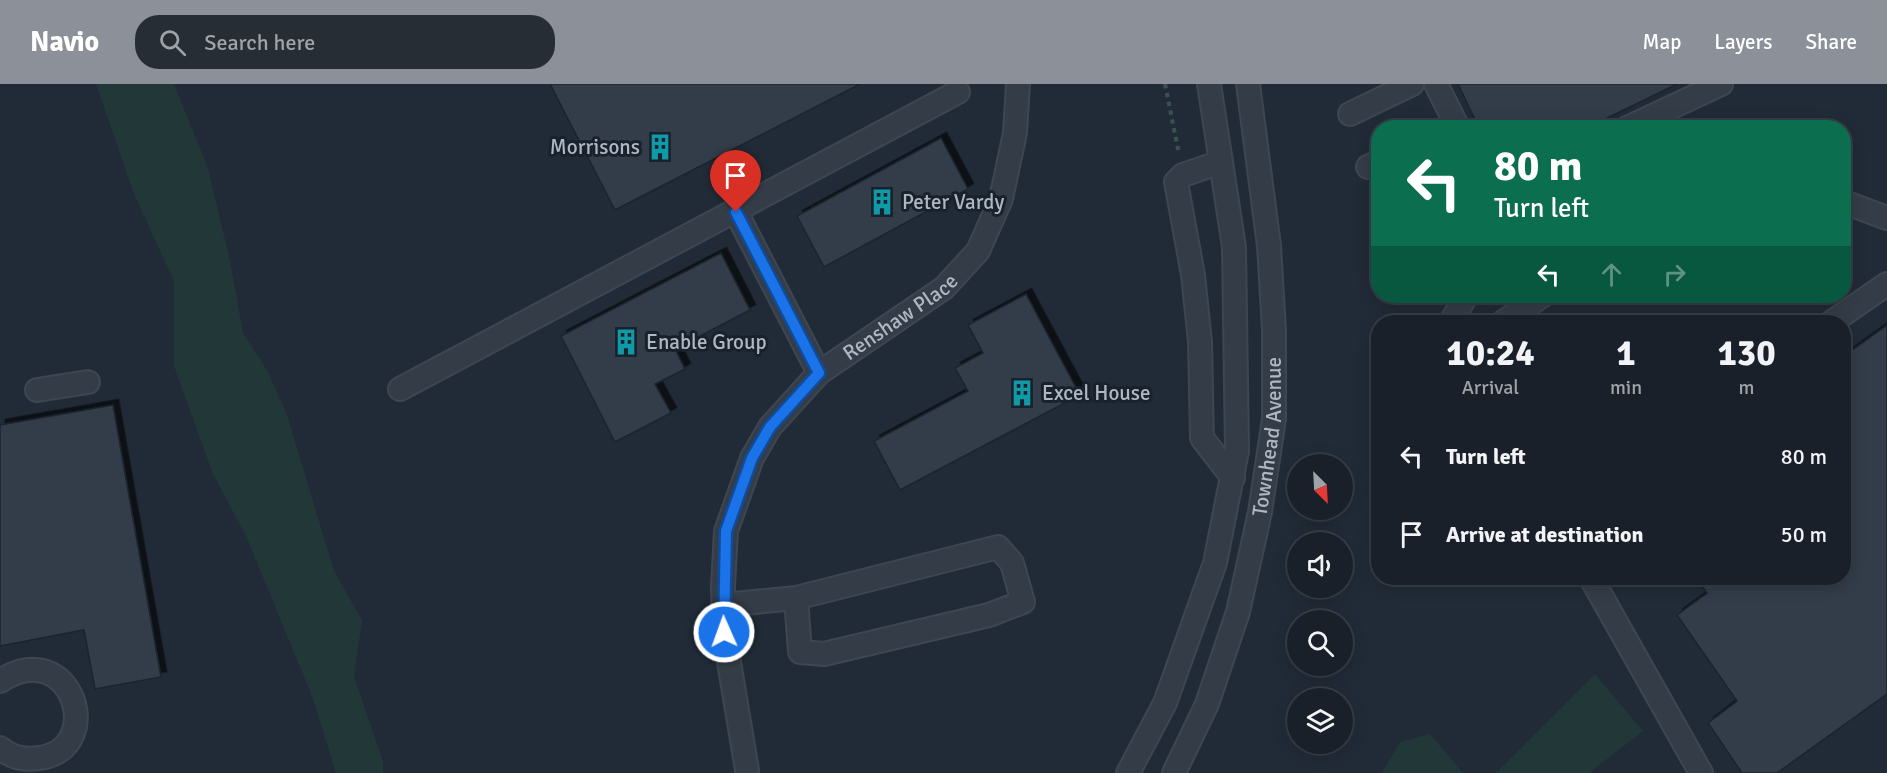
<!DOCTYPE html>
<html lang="en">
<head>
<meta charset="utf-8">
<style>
  :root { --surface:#192029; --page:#262d35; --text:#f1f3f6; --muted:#9fa3a8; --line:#373e46; --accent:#8c9099 }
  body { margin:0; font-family:Signika,sans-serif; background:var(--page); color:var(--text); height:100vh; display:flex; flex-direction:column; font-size:22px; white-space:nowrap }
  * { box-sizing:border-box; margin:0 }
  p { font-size:20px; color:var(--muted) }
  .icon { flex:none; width:33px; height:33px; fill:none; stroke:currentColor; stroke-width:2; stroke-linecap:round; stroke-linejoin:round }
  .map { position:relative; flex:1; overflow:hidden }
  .sheet { position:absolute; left:1371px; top:231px; width:480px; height:270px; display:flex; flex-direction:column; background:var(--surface); border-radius:24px; box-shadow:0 3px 15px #0003,0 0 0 2px var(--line) }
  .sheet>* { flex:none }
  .banner { position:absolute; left:1371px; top:36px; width:480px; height:183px; border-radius:24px; box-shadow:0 3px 15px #0003,0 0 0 2px var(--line); background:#0b6e4f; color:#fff; overflow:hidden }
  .needle { width:39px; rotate:156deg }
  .buttons { position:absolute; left:1287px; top:370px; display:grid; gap:12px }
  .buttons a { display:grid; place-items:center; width:66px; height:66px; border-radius:50%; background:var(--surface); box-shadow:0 3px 15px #0003,0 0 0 2px var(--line); font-size:30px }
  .pin { position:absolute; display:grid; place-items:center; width:51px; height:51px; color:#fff; margin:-62px -26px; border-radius:50% 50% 50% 0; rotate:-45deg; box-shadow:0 0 6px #0007 }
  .pin .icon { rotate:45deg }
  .me { position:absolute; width:66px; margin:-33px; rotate:358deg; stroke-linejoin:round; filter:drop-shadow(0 0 4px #0008) }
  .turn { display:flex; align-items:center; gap:21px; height:126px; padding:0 24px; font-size:27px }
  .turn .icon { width:78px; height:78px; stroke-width:2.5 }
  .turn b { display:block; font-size:42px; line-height:51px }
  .lanes { display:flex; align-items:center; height:57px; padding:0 24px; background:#0003; justify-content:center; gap:30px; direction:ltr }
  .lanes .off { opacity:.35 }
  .eta { display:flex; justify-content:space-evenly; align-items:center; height:102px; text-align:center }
  .eta b { font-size:36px; font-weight:800; line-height:42px }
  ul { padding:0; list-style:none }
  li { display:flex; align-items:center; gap:18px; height:78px; padding:0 24px }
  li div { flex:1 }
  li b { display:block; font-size:22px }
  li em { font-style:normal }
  header { display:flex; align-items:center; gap:36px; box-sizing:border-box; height:84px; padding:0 30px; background:var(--accent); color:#fff }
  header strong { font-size:28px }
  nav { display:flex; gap:33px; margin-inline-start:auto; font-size:21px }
  .search { width:420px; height:54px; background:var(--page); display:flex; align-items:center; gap:15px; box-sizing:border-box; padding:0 21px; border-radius:24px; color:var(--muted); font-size:22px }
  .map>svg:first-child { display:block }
  .green { fill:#223738 }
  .building { fill:#303d4a; stroke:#1b242e; stroke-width:1.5; filter:url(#shadow) }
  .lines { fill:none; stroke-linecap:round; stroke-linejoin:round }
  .minor-casing { stroke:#3d4651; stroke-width:26 }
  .path { stroke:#3b5050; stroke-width:4; stroke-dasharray:4.5 4.5; stroke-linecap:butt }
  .minor { stroke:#343d47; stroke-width:22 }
  .route-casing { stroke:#114b97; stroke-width:15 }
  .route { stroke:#1a73e8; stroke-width:10 }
  .labels { text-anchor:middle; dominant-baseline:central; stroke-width:6; stroke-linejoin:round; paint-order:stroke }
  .poi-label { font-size:21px; fill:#aeb8c4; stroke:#19222c; text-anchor:start }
  .street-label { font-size:21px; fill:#aeb8c4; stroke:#19222c }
</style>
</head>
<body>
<header>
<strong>Navio</strong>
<div class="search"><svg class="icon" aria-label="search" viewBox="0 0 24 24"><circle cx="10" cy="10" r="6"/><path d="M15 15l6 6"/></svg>Search here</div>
<nav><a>Map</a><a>Layers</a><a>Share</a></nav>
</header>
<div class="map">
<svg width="1887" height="689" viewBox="0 0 1887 689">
  <defs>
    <filter id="shadow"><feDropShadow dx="5.5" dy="-5.5" stdDeviation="0" flood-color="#0009"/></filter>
  </defs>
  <rect width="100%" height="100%" fill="#212b37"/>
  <!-- green -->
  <g class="green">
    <polygon points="96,0 174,0 208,84 230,177 243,249 268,288 287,331 334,487 362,536 354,592 383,678 383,689 336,689 312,612 246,452 213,390 174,282 174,197 134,110"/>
    <polygon points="1595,590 1643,647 1589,689 1496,689"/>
    <polygon points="1430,650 1463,689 1382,689 1400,658"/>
  </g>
  <!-- building -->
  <g class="building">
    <polygon points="550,0 860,0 615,126"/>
    <polygon points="1458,0 1677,0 1587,44 1479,44"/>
    <polygon points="941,54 968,105 824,183 797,132"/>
    <polygon points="721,169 750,226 675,265 685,285 655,300 671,329 615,358 561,252"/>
    <polygon points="1026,210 1080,311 900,406 874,357 968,307 955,284 983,269 968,241"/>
    <polygon points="1887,241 1887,610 1777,689 1742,689 1708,639 1737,617 1677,531 1707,509 1696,494 1844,494 1844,272"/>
    <polygon points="113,321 161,593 95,605 84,546 0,562 0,341"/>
  </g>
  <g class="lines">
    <!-- minor casing -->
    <g class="minor-casing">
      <g id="minor">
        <polyline points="1436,0 1458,44"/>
        <polyline points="1350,30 1412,0"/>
        <polyline points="1627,44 1721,0"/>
        <polyline points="1221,78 1183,91 1176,98 1193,191 1200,258 1202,354 1233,394"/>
        <polyline points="1368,83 1378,78"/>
        <polyline points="1844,118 1887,134"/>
        <polyline points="736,128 819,289"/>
        <polyline points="1451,238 1466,212"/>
        <polyline points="1503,238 1542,212"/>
        <polyline points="1832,238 1887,200"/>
        <polyline points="400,305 958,8"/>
        <polyline points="37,306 88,298"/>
        <polyline points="1591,494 1701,689"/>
        <polyline points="723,521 796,514 998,463 1012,479 1023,518 989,531 824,570 800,568 796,514"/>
        <path d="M0 597C73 550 107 666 39 674 23 676 13 674 0 664"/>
        <path id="s1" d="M747 686 724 548 723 502 726 447 752 374 770 343 819 289 944 204 978 167 1001 115 1015 49 1018 0"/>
        <polyline points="1128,689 1165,619 1215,479 1237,367 1234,163 1209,0"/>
        <path id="s2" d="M1174 689 1207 620 1238 528 1260 428 1274 335V246L1269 162 1248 0"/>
      </g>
    </g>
    <!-- path -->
    <polyline class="path" points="1165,0 1179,70"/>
    <!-- minor -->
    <use href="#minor" class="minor"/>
  </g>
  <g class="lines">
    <!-- route casing -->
    <g class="route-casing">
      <polyline id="route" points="724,548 726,447 752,374 770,343 819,289 736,128"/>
    </g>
    <!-- route -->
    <use href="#route" class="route"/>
  </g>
  <!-- icons -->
  <defs>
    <g id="building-bare" transform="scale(2.07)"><path d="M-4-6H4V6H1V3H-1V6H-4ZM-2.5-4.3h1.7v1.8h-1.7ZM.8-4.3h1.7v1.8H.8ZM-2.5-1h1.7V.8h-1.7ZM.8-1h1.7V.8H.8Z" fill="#0f9aa8" stroke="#19222c" stroke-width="2.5" paint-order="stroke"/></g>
  </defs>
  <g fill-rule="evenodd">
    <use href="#building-bare" x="660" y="63"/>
    <use href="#building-bare" x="882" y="118"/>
    <use href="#building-bare" x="626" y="258"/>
    <use href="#building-bare" x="1022" y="309"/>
  </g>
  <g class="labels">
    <!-- poi labels -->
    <g class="poi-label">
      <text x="640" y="63" text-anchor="end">Morrisons</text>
      <text x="902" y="118">Peter Vardy</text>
      <text x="646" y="258">Enable Group</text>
      <text x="1042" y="309">Excel House</text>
    </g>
    <!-- street labels -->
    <g class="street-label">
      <text stroke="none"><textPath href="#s1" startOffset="526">Renshaw Place</textPath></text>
      <text stroke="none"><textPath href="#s2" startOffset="352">Townhead Avenue</textPath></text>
    </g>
  </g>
</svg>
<div class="buttons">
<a><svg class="needle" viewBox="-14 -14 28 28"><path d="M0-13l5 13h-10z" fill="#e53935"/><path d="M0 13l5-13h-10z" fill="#9fa3a8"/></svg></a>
<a><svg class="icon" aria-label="sound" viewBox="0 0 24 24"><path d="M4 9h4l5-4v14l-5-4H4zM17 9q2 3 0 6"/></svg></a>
<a><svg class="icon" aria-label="search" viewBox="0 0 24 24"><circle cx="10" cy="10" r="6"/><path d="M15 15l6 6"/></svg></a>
<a><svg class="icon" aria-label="layers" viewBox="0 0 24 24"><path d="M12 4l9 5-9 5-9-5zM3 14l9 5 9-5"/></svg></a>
</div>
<div class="pin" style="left:736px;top:128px;background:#d93025"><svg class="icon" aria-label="arrive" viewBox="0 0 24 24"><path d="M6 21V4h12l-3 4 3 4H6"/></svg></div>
<svg class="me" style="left:724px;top:548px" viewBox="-20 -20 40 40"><circle r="17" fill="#1a73e8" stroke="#fff" stroke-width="3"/><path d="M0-11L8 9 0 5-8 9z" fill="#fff"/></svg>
<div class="banner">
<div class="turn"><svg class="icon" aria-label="left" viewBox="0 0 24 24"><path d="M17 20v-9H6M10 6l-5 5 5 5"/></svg><div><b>80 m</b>Turn left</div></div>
<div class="lanes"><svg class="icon" aria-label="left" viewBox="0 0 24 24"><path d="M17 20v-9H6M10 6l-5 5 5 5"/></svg><svg class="icon off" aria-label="ahead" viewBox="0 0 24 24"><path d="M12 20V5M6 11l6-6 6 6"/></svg><svg class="icon off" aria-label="right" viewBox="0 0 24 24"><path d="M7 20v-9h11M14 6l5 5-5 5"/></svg></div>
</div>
<section class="sheet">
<div class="eta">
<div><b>10:24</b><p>Arrival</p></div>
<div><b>1</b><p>min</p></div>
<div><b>130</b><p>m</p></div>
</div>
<ul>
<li><svg class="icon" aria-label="left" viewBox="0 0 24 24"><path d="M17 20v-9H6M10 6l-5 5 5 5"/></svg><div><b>Turn left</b></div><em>80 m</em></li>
<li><svg class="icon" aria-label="arrive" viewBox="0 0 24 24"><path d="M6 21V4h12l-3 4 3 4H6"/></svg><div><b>Arrive at destination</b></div><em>50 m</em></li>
</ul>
</section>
</div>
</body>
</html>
